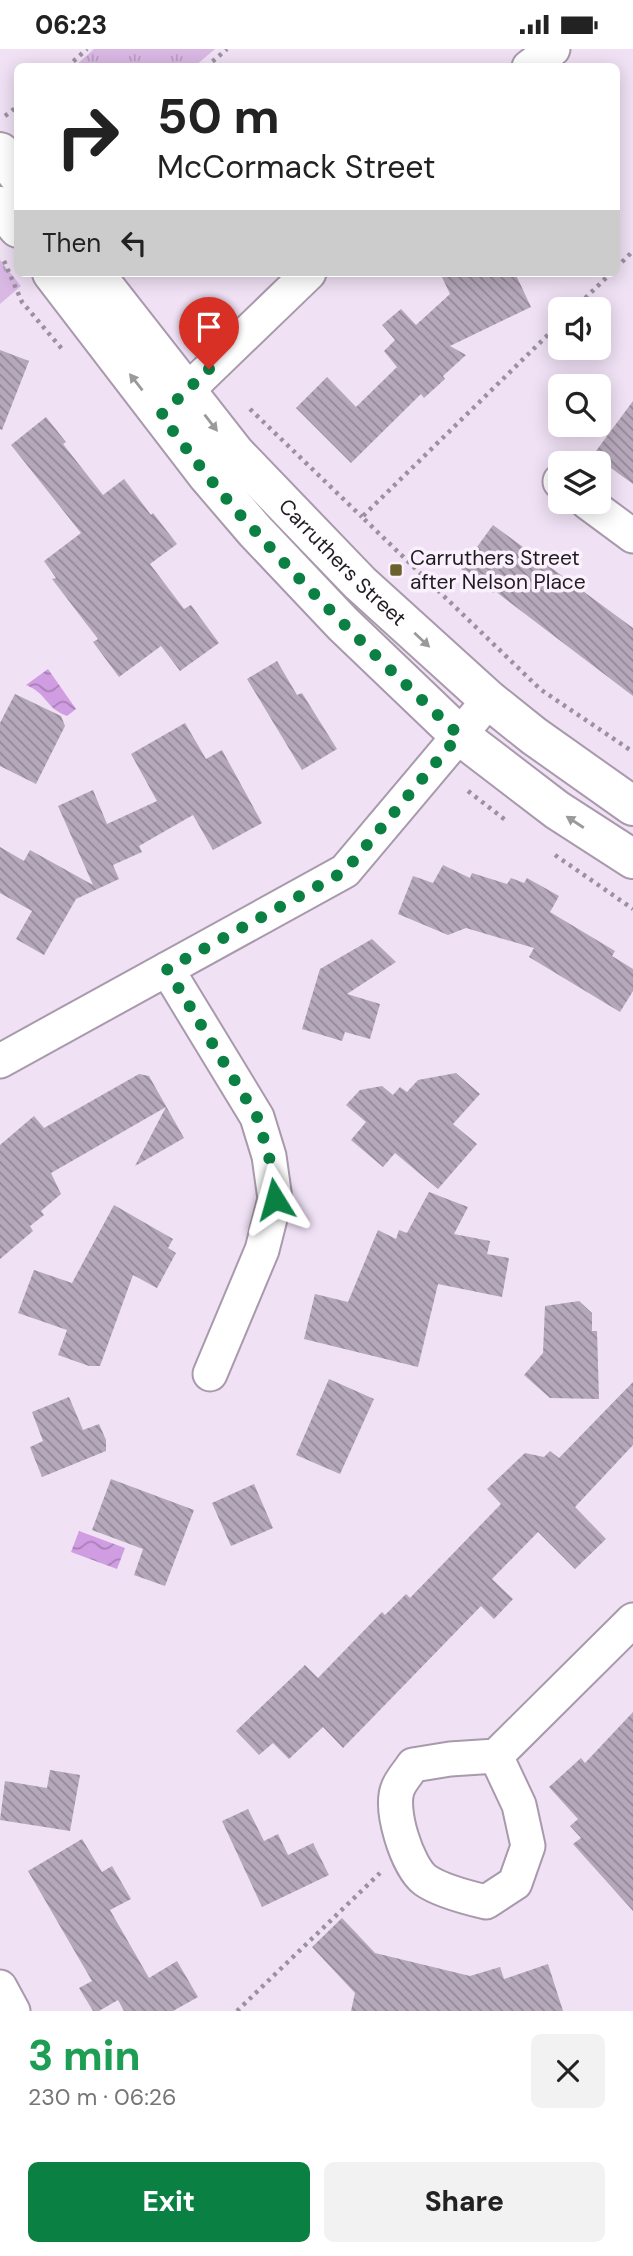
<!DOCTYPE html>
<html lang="en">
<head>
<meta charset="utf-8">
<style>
  :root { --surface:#fff; --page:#f2f2f2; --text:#222; --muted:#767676; --accent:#0b8043 }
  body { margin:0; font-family:"DM Sans",sans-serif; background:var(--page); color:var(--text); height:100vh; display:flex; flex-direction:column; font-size:26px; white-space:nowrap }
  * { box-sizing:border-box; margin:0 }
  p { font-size:23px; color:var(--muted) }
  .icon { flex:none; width:38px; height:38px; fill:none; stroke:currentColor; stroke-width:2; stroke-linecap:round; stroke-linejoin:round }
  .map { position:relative; height:1962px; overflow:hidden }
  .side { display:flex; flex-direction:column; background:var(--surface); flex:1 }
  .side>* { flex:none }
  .banner { position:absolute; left:14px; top:14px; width:606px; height:214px; border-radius:10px; box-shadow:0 4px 18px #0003; background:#fff; color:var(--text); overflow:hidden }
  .buttons { position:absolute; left:548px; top:248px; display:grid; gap:14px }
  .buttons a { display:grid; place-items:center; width:63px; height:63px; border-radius:10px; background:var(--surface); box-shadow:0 4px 18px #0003; font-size:35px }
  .pin { position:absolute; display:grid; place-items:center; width:60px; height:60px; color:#fff; margin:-72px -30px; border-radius:50% 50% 50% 0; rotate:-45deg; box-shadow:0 0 7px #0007 }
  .pin .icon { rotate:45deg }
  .me { position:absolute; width:77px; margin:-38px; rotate:352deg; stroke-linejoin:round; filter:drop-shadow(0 0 5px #0008) }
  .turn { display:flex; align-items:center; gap:24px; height:147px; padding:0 28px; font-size:32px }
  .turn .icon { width:91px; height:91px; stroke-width:2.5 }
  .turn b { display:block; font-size:49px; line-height:60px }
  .then { display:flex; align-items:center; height:66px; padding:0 28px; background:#0003; gap:14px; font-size:26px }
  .round { display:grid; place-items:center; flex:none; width:74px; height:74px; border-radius:10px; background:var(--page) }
  .head { display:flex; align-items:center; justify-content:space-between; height:119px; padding:0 28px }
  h1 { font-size:42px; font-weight:800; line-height:52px; color:#1e9e55 }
  .primary-button { display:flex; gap:14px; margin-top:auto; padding:14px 28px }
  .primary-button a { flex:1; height:80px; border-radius:10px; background:var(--accent); color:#fff; font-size:28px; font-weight:800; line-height:80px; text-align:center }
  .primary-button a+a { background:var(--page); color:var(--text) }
  .status { display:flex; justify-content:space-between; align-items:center; height:49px; padding:0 35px; background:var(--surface); direction:ltr }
  .status svg { height:19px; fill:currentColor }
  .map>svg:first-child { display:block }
  .grass { fill:url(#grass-tufts) }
  .water { fill:url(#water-waves) }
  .building { fill:url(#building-back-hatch) }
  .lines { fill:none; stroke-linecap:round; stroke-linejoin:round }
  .minor-casing { stroke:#a89aac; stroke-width:37 }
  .secondary-casing { stroke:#a89aac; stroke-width:42 }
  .path { stroke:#9c91a0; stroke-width:4.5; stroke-dasharray:3.5 5; stroke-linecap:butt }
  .minor { stroke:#fff; stroke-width:33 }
  .secondary { stroke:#fff; stroke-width:38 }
  .oneway { fill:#9b999c }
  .route { stroke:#0b8043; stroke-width:12; stroke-dasharray:0 21.6 }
  .poi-dot { fill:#6a612e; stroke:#faf1fd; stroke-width:2.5 }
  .labels { text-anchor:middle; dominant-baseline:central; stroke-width:7; stroke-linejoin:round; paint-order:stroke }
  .poi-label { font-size:21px; fill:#211c23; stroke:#faf1fd; text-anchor:start }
  .street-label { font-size:21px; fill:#211c23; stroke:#faf1fd }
</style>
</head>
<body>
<div class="status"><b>06:23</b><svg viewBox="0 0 49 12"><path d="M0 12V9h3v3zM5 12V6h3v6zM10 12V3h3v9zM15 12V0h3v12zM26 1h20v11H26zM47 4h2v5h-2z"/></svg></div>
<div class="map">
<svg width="633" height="1962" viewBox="0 0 633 1962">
  <defs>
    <pattern id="grass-tufts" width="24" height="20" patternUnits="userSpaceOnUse" patternTransform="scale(1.75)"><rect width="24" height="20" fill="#d9b8e4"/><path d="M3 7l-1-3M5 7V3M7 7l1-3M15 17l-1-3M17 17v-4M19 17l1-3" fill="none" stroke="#ba9ec3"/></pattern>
    <pattern id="water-waves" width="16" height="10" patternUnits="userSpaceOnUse" patternTransform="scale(1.75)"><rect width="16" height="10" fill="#d19de2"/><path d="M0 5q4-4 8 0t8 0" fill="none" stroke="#a97fb7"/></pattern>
    <pattern id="building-back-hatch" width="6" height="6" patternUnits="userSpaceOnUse" patternTransform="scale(1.75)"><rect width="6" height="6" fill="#b5a8ba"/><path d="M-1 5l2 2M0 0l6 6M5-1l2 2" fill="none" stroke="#938897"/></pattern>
  </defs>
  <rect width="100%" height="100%" fill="#f0e1f5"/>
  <!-- grass -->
  <g class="grass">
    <polygon points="94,0 215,0 195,17 75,17"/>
    <polygon points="0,211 21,237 0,255"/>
  </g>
  <!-- water -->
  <g class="water">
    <path d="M48 620 76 660 67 667C44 658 48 645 26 636Z"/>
    <polygon points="79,1482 125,1499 117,1520 71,1503"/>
  </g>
  <!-- building -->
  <g class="building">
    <polygon points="440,224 515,224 531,258 450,297 466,306 443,327 445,330 424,349 421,345 351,414 296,359 327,328 356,358 397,318 384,302 395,291 382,276 401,260 416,276 450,245"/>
    <polygon points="0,301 29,312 2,381 0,380"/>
    <polygon points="633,352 633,435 593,406"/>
    <polygon points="46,368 66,393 63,395 103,446 124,430 151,466 153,464 177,495 150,515 184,560 191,556 219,594 180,622 161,597 119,628 93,593 98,590 52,530 56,529 44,512 81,484 11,396"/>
    <polygon points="493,476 633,579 633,647 495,542 493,544 461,520"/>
    <polygon points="277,612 297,646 302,644 337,700 302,721 247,630"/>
    <polygon points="15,645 61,667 65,677 36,735 0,717 0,674"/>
    <polygon points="185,674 206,710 222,701 262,774 213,801 193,766 139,797 142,803 113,816 119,830 76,850 44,906 16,890 32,862 0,844 0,798 24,812 30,801 93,836 58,757 93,741 107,775 157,752 131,705"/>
    <polygon points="443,816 470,829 472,824 507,835 511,829 524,834 527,829 559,847 550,863 615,902 612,907 633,920 633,942 620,963 529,908 534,899 466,879 448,886 398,865 413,827 433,834"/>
    <polygon points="372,890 396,913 347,945 380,955 370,990 345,983 342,992 302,980 320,920"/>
    <polygon points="456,1024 480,1045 453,1075 477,1095 438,1140 395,1104 383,1118 351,1091 366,1073 346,1056 360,1041 382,1037 393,1046 400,1038 407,1043 418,1031"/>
    <polygon points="139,1025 149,1027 184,1089 135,1117 166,1058 51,1124 61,1145 41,1162 44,1166 30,1177 33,1182 0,1210 0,1096 34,1067 44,1079"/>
    <polygon points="429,1143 468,1158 454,1185 490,1192 487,1205 509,1209 502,1248 438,1235 418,1318 304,1290 315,1245 348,1253 378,1181 396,1190 399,1181 407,1184"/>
    <polygon points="114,1156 173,1190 168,1199 176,1204 157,1239 133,1226 100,1317 89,1317 58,1306 67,1281 18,1264 34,1221 72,1234"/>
    <polygon points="579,1252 592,1264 592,1282 597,1282 599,1350 550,1349 524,1326 543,1304 545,1257"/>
    <polygon points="329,1330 374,1350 340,1425 296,1406"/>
    <polygon points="633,1333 633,1396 575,1458 606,1490 575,1520 538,1483 492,1530 513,1550 494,1570 481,1557 343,1699 323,1678 289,1710 273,1694 259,1706 236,1682 305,1616 318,1629 382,1563 385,1566 406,1545 410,1549 501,1455 487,1440 525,1404 544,1408 550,1402 559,1409"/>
    <polygon points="69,1348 83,1381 99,1375 106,1391 106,1402 42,1428 30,1398 43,1392 32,1363"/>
    <polygon points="111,1430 194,1461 165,1537 134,1526 143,1500 92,1481"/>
    <polygon points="254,1435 273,1479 231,1497 212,1454"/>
    <polygon points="633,1663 633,1862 573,1795 581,1789 570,1777 578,1770 549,1738 581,1709 585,1714"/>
    <polygon points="50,1721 80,1726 70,1782 0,1771 5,1732 47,1739"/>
    <polygon points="248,1760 264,1792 278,1785 288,1806 313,1794 329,1826 262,1858 222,1772"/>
    <polygon points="82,1790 102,1823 112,1817 131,1850 110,1861 149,1929 177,1912 198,1948 173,1962 124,1962 118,1951 99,1962 93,1962 79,1939 92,1932 28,1822"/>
    <polygon points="342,1869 375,1904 470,1927 500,1918 504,1930 548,1915 563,1962 351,1962 355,1944 312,1898"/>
  </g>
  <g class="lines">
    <!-- minor casing -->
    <g class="minor-casing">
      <g id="minor">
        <polyline points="529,18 553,0"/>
        <polyline points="168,360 309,224"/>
        <polyline points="560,432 560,433"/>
        <polyline points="587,453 633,487"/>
        <polyline points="167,920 257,1068 269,1107 275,1150 262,1201 210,1325"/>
        <polyline points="0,1012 345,822 489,651"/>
        <path d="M496 1707 519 1756 528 1797 515 1834 486 1853C469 1849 439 1841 425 1831 407 1817 389 1760 398 1739 401 1731 408 1724 413 1716L450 1710 496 1707 633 1571"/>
        <polyline points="0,1938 13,1962"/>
      </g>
    </g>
    <!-- secondary casing -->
    <g class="secondary-casing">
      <g id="secondary">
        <polyline points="0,103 18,126"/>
        <polyline points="0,157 18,179"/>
        <polyline points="52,224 207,426 255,482 343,575 459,686 557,761 633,810"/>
        <path id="s1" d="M94 224 235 404 360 534 489 651 534 687 633 757"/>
      </g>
    </g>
    <!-- path -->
    <g class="path">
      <polyline points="67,18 87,0"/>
      <polyline points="206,18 227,0"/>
      <polyline points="5,67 18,57"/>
      <polyline points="4,212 22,253 62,300"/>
      <polyline points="616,219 633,202"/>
      <polyline points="573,261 611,224"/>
      <polyline points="560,274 362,468 540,640 633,703"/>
      <polyline points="250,360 362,468"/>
      <polyline points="468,742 508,773"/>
      <polyline points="555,806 633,860"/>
      <polyline points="237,1962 380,1824"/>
    </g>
    <!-- minor -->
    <use href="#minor" class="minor"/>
    <!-- secondary -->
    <use href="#secondary" class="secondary"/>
  </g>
  <!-- one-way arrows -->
  <defs><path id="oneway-solid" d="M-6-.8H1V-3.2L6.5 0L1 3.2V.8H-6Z" transform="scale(1.75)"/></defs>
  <g class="oneway">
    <use href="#oneway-solid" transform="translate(136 333) rotate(-128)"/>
    <use href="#oneway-solid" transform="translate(211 374) rotate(52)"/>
    <use href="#oneway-solid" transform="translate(422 591) rotate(43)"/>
    <use href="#oneway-solid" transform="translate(575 773) rotate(-147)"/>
  </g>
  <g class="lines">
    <!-- route -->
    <path class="route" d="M209 320 161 366C191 406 221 446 255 482 320 554 389 620 459 686L345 822 167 920 257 1068 269 1107 275 1150"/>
  </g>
  <!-- markers -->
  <rect class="poi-dot" x="389" y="514" width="14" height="14" rx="3.5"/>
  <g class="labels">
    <!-- poi labels -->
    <g class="poi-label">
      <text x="410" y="509">Carruthers Street<tspan x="410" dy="24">after Nelson Place</tspan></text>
    </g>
    <!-- street labels -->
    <g class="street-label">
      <text stroke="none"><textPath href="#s1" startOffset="382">Carruthers Street</textPath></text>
    </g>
  </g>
</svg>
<div class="buttons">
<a><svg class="icon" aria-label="sound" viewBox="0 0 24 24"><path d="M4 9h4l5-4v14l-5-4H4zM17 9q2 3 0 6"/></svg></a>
<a><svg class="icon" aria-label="search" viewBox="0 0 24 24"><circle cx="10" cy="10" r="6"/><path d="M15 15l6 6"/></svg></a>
<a><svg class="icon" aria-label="layers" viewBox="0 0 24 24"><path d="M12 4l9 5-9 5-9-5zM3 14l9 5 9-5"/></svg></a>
</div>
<div class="pin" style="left:209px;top:320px;background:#d93025"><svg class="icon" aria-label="arrive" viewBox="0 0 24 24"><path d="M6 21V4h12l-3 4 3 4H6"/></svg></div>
<svg class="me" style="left:275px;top:1150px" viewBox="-20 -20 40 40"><path d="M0-17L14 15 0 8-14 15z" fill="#0b8043" stroke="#fff" stroke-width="4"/></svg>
<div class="banner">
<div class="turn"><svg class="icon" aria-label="right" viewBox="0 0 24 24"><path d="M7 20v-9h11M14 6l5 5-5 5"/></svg><div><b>50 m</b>McCormack Street</div></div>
<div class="then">Then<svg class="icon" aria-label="left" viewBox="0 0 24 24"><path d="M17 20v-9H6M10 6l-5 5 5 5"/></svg></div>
</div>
</div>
<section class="side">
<div class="head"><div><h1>3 min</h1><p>230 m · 06:26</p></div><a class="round"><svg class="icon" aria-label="close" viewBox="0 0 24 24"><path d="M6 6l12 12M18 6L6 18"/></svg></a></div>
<div class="primary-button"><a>Exit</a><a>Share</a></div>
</section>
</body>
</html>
